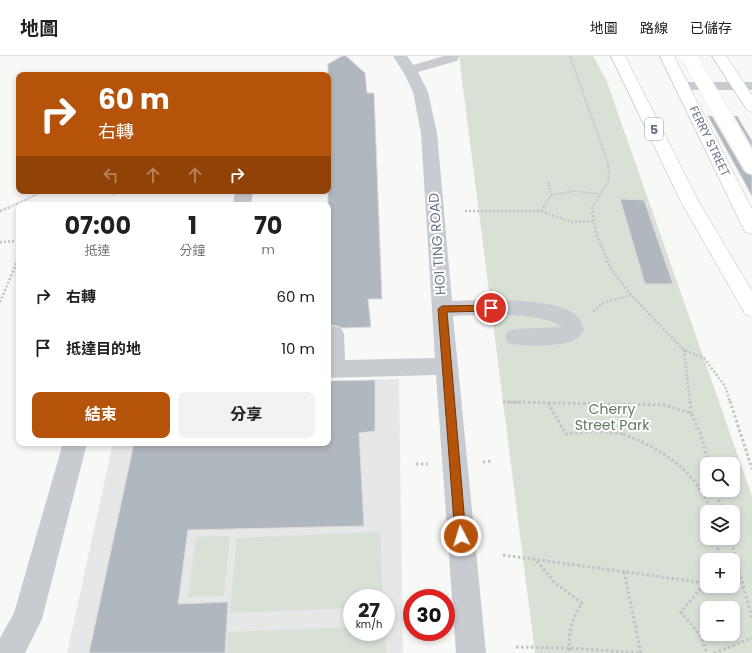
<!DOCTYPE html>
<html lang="zh-TW">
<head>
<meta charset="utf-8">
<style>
  :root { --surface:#fff; --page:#f2f2f2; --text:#202124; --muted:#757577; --line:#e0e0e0; --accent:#b45309 }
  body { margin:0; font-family:Poppins,"Noto Sans TC",sans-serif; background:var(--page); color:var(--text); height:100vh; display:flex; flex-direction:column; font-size:15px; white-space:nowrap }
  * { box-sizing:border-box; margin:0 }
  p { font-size:13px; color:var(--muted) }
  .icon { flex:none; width:22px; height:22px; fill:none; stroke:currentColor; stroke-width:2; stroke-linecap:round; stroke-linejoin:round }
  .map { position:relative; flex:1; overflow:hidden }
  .side { position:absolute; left:16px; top:146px; width:315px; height:244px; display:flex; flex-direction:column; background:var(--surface); border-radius:8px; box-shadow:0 2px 6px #0003 }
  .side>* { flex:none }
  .hud { position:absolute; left:16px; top:16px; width:315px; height:122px; border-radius:8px; box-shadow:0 2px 6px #0003; background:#b45309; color:#fff; overflow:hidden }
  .tools { position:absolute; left:700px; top:401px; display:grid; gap:8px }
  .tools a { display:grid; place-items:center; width:40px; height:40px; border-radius:8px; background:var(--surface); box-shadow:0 2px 6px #0003; font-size:20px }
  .speed { position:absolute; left:343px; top:533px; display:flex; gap:8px; font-size:20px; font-weight:700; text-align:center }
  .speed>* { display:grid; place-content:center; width:52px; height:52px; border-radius:50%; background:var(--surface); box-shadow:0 2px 6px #0003; line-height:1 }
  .speed small { font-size:10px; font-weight:400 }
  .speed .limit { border:6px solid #d22; background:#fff; color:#111 }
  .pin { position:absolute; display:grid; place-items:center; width:34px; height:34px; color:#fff; margin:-17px; border:2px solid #fff; border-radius:50%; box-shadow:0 1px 4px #0007 }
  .me { position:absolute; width:44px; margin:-22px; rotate:355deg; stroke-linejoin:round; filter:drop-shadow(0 0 3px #0008) }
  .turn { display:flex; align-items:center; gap:14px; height:84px; padding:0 16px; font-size:18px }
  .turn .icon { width:52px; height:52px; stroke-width:2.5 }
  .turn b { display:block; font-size:28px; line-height:34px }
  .lanes { display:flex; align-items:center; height:38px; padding:0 16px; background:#0003; justify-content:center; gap:20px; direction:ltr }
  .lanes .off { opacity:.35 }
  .eta { display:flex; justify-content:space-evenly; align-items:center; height:68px; text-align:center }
  .eta b { font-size:24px; font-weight:700; line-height:28px }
  .primary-button { display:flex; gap:8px; margin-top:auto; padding:8px 16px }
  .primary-button a { flex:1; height:46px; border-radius:8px; background:var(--accent); color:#fff; font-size:16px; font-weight:700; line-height:46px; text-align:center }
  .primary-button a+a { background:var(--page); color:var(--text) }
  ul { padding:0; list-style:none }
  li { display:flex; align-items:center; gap:12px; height:52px; padding:0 16px }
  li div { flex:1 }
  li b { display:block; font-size:15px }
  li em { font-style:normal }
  header { display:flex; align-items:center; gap:24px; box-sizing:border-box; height:56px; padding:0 20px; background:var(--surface); border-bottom:1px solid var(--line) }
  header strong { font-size:19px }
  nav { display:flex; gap:22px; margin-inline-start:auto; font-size:14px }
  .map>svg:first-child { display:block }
  .built { fill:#e6e7e7; fill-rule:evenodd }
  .green { fill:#d9e1d6; fill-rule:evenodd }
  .building { fill:#b1b7be; stroke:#dadad8 }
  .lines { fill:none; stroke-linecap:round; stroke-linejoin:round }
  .major-casing { stroke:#bbbec2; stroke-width:1 }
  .highway-casing { stroke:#babdc1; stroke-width:1 }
  .path-far2 { stroke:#c2c3c6; stroke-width:2; stroke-dasharray:1.5 1.5; stroke-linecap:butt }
  .path-far1 { stroke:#c2c3c6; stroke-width:2.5; stroke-dasharray:2 2; stroke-linecap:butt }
  .path { stroke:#c2c3c6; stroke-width:3; stroke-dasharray:2.5 2.5; stroke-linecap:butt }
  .minor { fill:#c8cbcf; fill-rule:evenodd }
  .major { fill:#fff; fill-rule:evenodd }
  .highway { fill:#fff; fill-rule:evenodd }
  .highway-bridge-casing { stroke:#babdc1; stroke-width:16; stroke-linecap:butt }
  .highway-bridge { stroke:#fff; stroke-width:16 }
  .route { fill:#b45309; stroke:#753606 }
  .labels { text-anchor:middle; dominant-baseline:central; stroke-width:4; stroke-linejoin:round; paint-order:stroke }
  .far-street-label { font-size:12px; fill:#667488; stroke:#fff }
  .shield { fill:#fff; stroke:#949eac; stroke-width:1 }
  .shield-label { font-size:13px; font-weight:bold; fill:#667488 }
  .street-label { font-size:14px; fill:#667488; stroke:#fff }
  .park-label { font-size:14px; fill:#637a61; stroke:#fff }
</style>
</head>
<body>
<header>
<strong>地圖</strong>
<nav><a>地圖</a><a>路線</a><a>已儲存</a></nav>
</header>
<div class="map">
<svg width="752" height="597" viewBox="0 0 752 597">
  <rect width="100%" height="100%" fill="#f8f8f6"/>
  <!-- built -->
  <path class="built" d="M399 323 403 597H67L113 387H328V325ZM352 542H386V576H352Z"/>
  <!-- green -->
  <g class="green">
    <path d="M459 0H593L606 23 752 440V597H535ZM707 408H733V434H707ZM707 456H733V482H707ZM707 504H733V530H707ZM707 552H733V578H707Z"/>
    <polygon points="380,476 383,542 352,542 352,552 230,557 237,482"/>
    <polygon points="230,480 224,540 188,541 196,481"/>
    <polygon points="352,571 352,576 385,576 386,597 226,597 228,576"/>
  </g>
  <!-- building -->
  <g class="building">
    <polygon points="342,0 346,0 365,17 367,37 374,37 382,243 368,243 371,271 343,272 333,269 328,270 328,8"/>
    <polygon points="708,60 712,60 744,115 748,118 752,119 752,140"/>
    <polygon points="734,60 737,60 752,85 752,91"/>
    <polygon points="620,143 644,144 673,228 645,228"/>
    <polygon points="375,324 375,375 359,377 364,470 188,474 178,548 228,546 225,597 89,597 134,387 328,387 328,325"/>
  </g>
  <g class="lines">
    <!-- major casing -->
    <g class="major-casing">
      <g id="major">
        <polygon points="660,0 674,0 752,153 752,178 745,176 743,172"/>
        <polygon points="712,0 726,0 752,39 752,56 747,54"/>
      </g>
    </g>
    <!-- highway casing -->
    <g class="highway-casing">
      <polygon id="highway" points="611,0 625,0 699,146 752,235 752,261 745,258 681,146"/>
    </g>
    <!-- path-far2 -->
    <g class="path-far2">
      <polyline points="570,0 608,107 609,124 592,152"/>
      <polyline points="111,135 115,139"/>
      <polyline points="551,139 575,135 599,138"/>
      <polyline points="8,152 44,135"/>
      <polyline points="543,152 551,139 548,125"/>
    </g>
    <!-- path-far1 -->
    <g class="path-far1">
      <polyline points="592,151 596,177 611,213 631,239 684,294 704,302 725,330 730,346"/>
      <polyline points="0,155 10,151"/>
      <polyline points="465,155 541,155 572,166 593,165"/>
      <polyline points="541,155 544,151"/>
      <polyline points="0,186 19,185"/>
      <polyline points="0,246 19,201"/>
      <polyline points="593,255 603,247 631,239"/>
      <polyline points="684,294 690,346"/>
      <polyline points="503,346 523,346"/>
    </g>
    <!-- path -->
    <g class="path">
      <polyline points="690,345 691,357"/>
      <polyline points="730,345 752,413"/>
      <polyline points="503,346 664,349 691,357 701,379 709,408"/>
      <polyline points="548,347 566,378 594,375 623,378"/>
      <path d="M621 348 623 378C665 394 694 414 712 456"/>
      <polyline points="483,406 493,405"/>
      <polyline points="416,408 428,408"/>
      <polyline points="716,434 722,456"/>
      <polyline points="730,482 752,562"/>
      <polyline points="503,499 706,527"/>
      <polyline points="716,504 718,494 717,482"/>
      <path d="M537 505 554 526 582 547C572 563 567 578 570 597"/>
      <polyline points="624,516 641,597"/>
      <polyline points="707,525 681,556 700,579 707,597"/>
      <polyline points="516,591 569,592 641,597"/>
      <polyline points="714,597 752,582"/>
    </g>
    <!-- minor -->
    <g class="minor">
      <path d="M393 0H407L413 9 444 0H459L457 5 418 16 428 36 437 77 452 245C479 244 560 240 579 262 581 265 582 269 584 273 582 276 580 281 576 283 564 291 522 291 508 287L505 281 508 275 516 273 562 271C539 255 482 259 453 260L486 597H456L436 319 328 322V272L333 270 341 272 344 278 345 304 435 302 421 77 413 36 405 19Z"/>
      <polygon points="683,26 752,26 752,34 683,34 678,33 676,30 678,27"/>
      <polygon points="235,135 253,135 251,149 233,149"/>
      <polygon points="63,387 87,387 42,563 25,597 0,597 0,582 14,557"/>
    </g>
    <!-- major -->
    <use href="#major" class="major"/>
    <!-- highway -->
    <use href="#highway" class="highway"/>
    <!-- highway-bridge casing -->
    <g class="highway-bridge-casing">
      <polyline id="highway-bridge" points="689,0 752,110"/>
    </g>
    <!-- highway-bridge -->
    <use href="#highway-bridge" class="highway-bridge"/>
  </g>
  <!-- route -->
  <polygon class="route" points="491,249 495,252 491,255 447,256 466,480 465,483 461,485 457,483 455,480 438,253 442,250"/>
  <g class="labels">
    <!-- far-street labels -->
    <g class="far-street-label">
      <text transform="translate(710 85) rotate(64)">FERRY STREET</text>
    </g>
    <!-- shield labels -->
    <rect class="shield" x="645" y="62" width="18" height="22" rx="3"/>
    <g class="shield-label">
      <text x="654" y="73">5</text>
    </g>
    <!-- street labels -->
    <g class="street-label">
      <text transform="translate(437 188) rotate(-94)">HOI TING ROAD</text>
    </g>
    <!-- park labels -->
    <g class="park-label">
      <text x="612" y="353">Cherry<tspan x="612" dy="16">Street Park</tspan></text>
    </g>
  </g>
</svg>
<div class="tools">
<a><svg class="icon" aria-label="search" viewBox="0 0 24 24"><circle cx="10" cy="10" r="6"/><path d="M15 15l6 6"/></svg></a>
<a><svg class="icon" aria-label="layers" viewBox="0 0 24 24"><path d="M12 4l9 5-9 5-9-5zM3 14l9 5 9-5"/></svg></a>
<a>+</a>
<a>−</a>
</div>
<div class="speed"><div>27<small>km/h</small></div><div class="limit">30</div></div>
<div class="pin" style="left:491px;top:252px;background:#d93025"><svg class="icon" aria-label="arrive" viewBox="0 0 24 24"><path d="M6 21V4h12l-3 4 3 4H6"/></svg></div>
<svg class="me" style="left:461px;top:480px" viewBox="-20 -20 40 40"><circle r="17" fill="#b45309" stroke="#fff" stroke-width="3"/><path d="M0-11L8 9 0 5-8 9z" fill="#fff"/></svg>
<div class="hud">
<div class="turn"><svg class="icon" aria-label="right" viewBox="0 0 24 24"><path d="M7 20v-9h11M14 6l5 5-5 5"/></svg><div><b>60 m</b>右轉</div></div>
<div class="lanes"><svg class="icon off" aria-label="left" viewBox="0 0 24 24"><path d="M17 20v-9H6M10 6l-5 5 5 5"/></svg><svg class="icon off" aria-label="ahead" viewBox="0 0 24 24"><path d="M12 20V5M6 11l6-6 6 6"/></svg><svg class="icon off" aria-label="ahead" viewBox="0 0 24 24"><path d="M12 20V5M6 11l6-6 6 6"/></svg><svg class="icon" aria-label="right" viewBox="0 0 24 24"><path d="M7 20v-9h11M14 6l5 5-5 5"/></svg></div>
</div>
<section class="side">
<div class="eta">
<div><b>07:00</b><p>抵達</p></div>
<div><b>1</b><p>分鐘</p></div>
<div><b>70</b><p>m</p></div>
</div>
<ul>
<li><svg class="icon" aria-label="right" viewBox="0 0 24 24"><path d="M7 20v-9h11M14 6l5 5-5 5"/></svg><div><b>右轉</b></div><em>60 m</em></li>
<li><svg class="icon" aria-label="arrive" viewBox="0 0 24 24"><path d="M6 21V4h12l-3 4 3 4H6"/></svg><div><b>抵達目的地</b></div><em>10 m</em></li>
</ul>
<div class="primary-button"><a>結束</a><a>分享</a></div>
</section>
</div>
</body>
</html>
